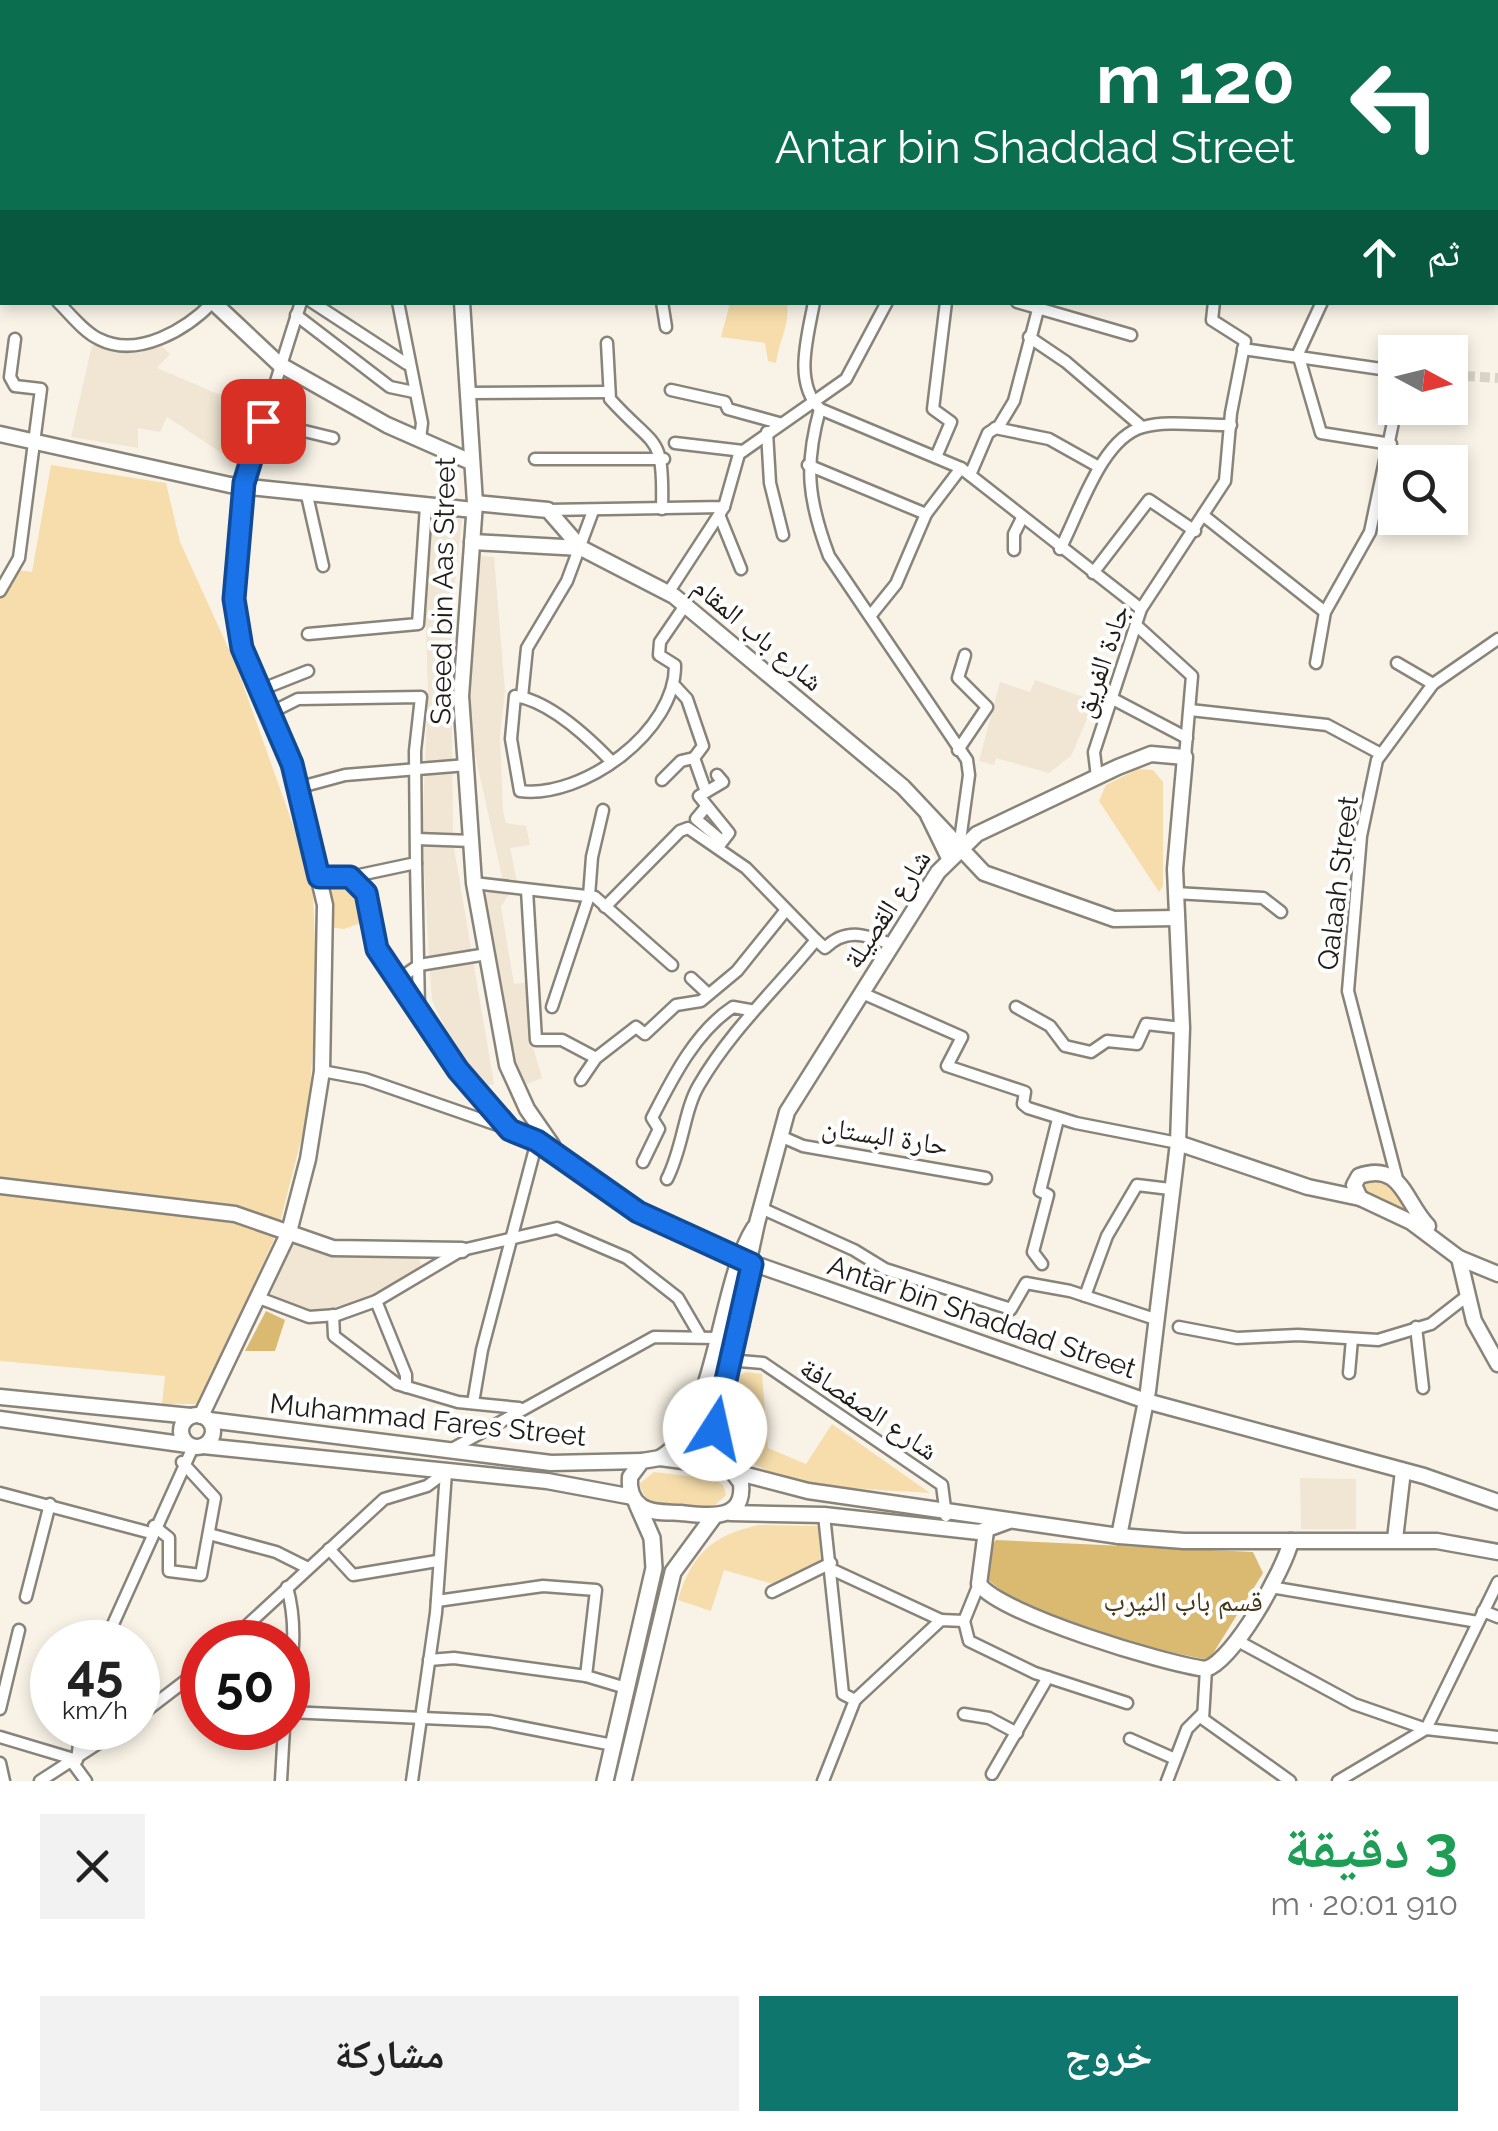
<!DOCTYPE html>
<html lang="ar">
<head>
<meta charset="utf-8">
<style>
  :root { --surface:#fff; --page:#f2f2f2; --text:#222; --muted:#767676; --accent:#0f766e }
  body { margin:0; font-family:Raleway,"Noto Naskh Arabic",sans-serif; background:var(--page); color:var(--text); direction:rtl; height:100vh; display:flex; flex-direction:column; font-size:38px; white-space:nowrap }
  * { box-sizing:border-box; margin:0 }
  p { font-size:32px; color:var(--muted) }
  .icon { flex:none; width:55px; height:55px; fill:none; stroke:currentColor; stroke-width:2; stroke-linecap:round; stroke-linejoin:round }
  .map { position:relative; height:1781px; overflow:hidden; direction:ltr }
  .drawer { display:flex; flex-direction:column; background:var(--surface); flex:1 }
  .drawer>* { flex:none }
  .banner { position:absolute; left:0px; top:0px; width:1500px; height:305px; box-shadow:0 5px 15px #0003; direction:rtl; background:#0b6e4f; color:#fff; overflow:hidden }
  .needle { width:65px; rotate:97deg }
  .fabs { position:absolute; left:1378px; top:335px; display:grid; gap:20px }
  .fabs a { display:grid; place-items:center; width:90px; height:90px; border-radius:0px; background:var(--surface); box-shadow:0 5px 15px #0003; font-size:50px }
  .speed { position:absolute; left:30px; top:1620px; display:flex; gap:20px; font-size:50px; font-weight:700; text-align:center }
  .speed>* { display:grid; place-content:center; width:130px; height:130px; border-radius:50%; background:var(--surface); box-shadow:0 5px 15px #0003; line-height:1 }
  .speed small { font-size:25px; font-weight:400 }
  .speed .limit { border:15px solid #d22; background:#fff; color:#111 }
  .pin { position:absolute; display:grid; place-items:center; width:85px; height:85px; color:#fff; margin:-42px; border-radius:20px; box-shadow:0 5px 15px #0006 }
  .me { position:absolute; width:110px; margin:-55px; rotate:10deg; stroke-linejoin:round; filter:drop-shadow(0 0 8px #0008) }
  .turn { display:flex; align-items:center; gap:35px; height:210px; padding:0 40px; font-size:45px }
  .turn .icon { width:130px; height:130px; stroke-width:2.5 }
  .turn b { display:block; font-size:70px; line-height:85px }
  .then { display:flex; align-items:center; height:95px; padding:0 40px; background:#0003; gap:20px; font-size:38px }
  .round { display:grid; place-items:center; flex:none; width:105px; height:105px; border-radius:0px; background:var(--page) }
  .overview { display:flex; align-items:center; justify-content:space-between; height:170px; padding:0 40px }
  h1 { font-size:60px; font-weight:700; line-height:75px; color:#1e9e55 }
  .cta { display:flex; gap:20px; margin-top:auto; padding:20px 40px }
  .cta a { flex:1; height:115px; border-radius:0px; background:var(--accent); color:#fff; font-size:40px; font-weight:700; line-height:115px; text-align:center }
  .cta a+a { background:var(--page); color:var(--text) }
  .map>svg:first-child { display:block }
  .built { fill:#f0e6d3 }
  .green { fill:#f6ddab }
  .forest { fill:#dab971 }
  .lines { fill:none; stroke-linecap:round; stroke-linejoin:round }
  .street-tunnel { stroke:#d8d3c8; stroke-width:10; stroke-dasharray:10 5; stroke-linecap:butt }
  .street-casing { stroke:#898479; stroke-width:15 }
  .secondary-casing { stroke:#898479; stroke-width:19 }
  .primary-casing { stroke:#898479; stroke-width:20 }
  .street { stroke:#fff; stroke-width:10 }
  .secondary { stroke:#fff; stroke-width:14 }
  .primary { stroke:#fff; stroke-width:15 }
  .route-casing { stroke:#114b97; stroke-width:25 }
  .route { stroke:#1a73e8; stroke-width:18 }
  .labels { text-anchor:middle; dominant-baseline:central; stroke-width:8; stroke-linejoin:round; paint-order:stroke }
  .street-label { font-size:28px; fill:#201d19; stroke:#fff }
  .park-label { font-size:28px; fill:#443616; stroke:#fff }
</style>
</head>
<body>
<div class="map">
<svg width="1498" height="1781" viewBox="0 0 1498 1781">
  <rect width="100%" height="100%" fill="#f9f3e7"/>
  <!-- built -->
  <g class="built">
    <polygon points="160,344 170,354 157,368 258,411 243,467 167,417 160,432 138,428 138,448 71,437 92,345"/>
    <polygon points="431,514 462,519 451,619 453,842 494,1084 484,1087 449,1037 432,1000 429,958 422,835 428,694 425,599"/>
    <polygon points="481,556 494,557 505,691 500,735 503,811 506,823 526,826 530,845 510,848 517,881 501,907 514,984 527,982 528,1030 542,1078 524,1085 516,1071 484,896 502,877 463,699"/>
    <polygon points="1035,680 1095,701 1071,756 1049,773 996,758 994,765 979,761 1000,682 1030,692"/>
    <polygon points="292,1242 338,1254 418,1256 422,1267 366,1300 313,1312 271,1294"/>
    <polygon points="1300,1478 1356,1479 1356,1529 1301,1529"/>
  </g>
  <!-- green -->
  <g class="green">
    <path d="M730 303H787C790 327 779 339 776 363L768 361 765 343 721 337Z"/>
    <polygon points="51,465 166,483 180,542 236,665 304,856 313,894 317,996 308,1113 280,1222 250,1214 0,1181 0,598 17,570 32,572"/>
    <polygon points="1138,769 1153,770 1163,782 1163,886 1159,892 1099,801 1106,785"/>
    <polygon points="334,886 356,889 364,896 366,921 344,929 328,927 326,893"/>
    <polygon points="1361,1179 1390,1179 1409,1213 1361,1191"/>
    <polygon points="0,1194 234,1220 276,1235 199,1404 162,1404 165,1376 0,1361"/>
    <path d="M746 1372 762 1374 768 1448 806 1464 832 1424 930 1493C884 1489 744 1490 730 1437 725 1419 734 1394 738 1376Z"/>
    <polygon points="654,1472 715,1479 723,1485 726,1495 712,1508 647,1501 639,1484"/>
    <path d="M759 1525 818 1526 821 1561 773 1584 724 1570 711 1611 678 1600C691 1555 712 1535 759 1525Z"/>
  </g>
  <!-- forest -->
  <g class="forest">
    <polygon points="266,1311 285,1320 275,1351 245,1351"/>
    <path d="M996 1540 1253 1552 1263 1573 1209 1660C1131 1643 1044 1632 984 1576L985 1555Z"/>
  </g>
  <g class="lines">
    <!-- street-tunnel -->
    <polyline class="street-tunnel" points="1450,375 1498,378"/>
    <!-- street casing -->
    <g class="street-casing">
      <g id="street">
        <polyline points="52,0 58,2"/>
        <polyline points="613,0 619,2"/>
        <polyline points="1430,0 1437,2"/>
        <polyline points="10,2 15,0"/>
        <polyline points="96,2 98,0"/>
        <polyline points="143,2 145,0"/>
        <polyline points="208,2 209,0"/>
        <polyline points="354,2 355,0"/>
        <polyline points="668,2 669,0"/>
        <polyline points="1032,2 1033,0"/>
        <polyline points="1189,2 1190,0"/>
        <polyline points="0,8 2,7"/>
        <polyline points="0,201 2,202"/>
        <path d="M58 302C70 314 84 332 99 339 138 359 187 329 213 302"/>
        <polyline points="312,302 407,364"/>
        <polyline points="398,302 422,423 420,439"/>
        <polyline points="662,302 666,327"/>
        <path d="M814 302C808 336 793 382 820 409L961 468 1141 609"/>
        <polyline points="1017,302 1131,335"/>
        <polyline points="1322,302 1298,354 1321,433 1391,444"/>
        <polyline points="296,315 390,387 414,392"/>
        <polyline points="1029,337 1066,362 1142,427"/>
        <path d="M607 343 610 399C656 450 664 432 662 509"/>
        <polyline points="1243,349 1395,371"/>
        <polyline points="671,390 725,402 728,409 779,423"/>
        <polyline points="467,393 609,392"/>
        <path d="M820 409C804 466 808 500 829 556L967 760 969 775 959 848"/>
        <polyline points="263,421 333,438"/>
        <polyline points="995,428 1049,439 1099,467"/>
        <polyline points="767,432 770,483 783,535"/>
        <polyline points="675,443 743,451"/>
        <polyline points="936,457 951,422 933,409 946,302"/>
        <polyline points="535,459 664,459"/>
        <polyline points="808,465 926,514"/>
        <polyline points="970,475 988,433 999,426 1014,401 1040,302"/>
        <polyline points="244,483 301,302"/>
        <polyline points="306,491 323,566"/>
        <polyline points="548,510 724,507 739,454 846,379 887,302"/>
        <polyline points="1204,516 1325,612"/>
        <polyline points="720,517 741,569"/>
        <path d="M1060 549C1079 514 1101 438 1143 427 1168 420 1204 426 1231 425"/>
        <polyline points="1014,550 1014,534 1022,518"/>
        <polyline points="1093,573 1149,500 1195,531"/>
        <polyline points="0,591 19,558 41,389 15,386 10,377 15,339"/>
        <polyline points="668,593 724,507"/>
        <polyline points="871,615 896,584 926,514 961,468"/>
        <polyline points="1136,625 1192,676 1185,757"/>
        <polyline points="308,634 418,624 426,506"/>
        <polyline points="1316,663 1325,612 1370,532 1396,408"/>
        <polyline points="1397,663 1433,684"/>
        <polyline points="675,686 687,699 703,746 694,758 706,792 699,796 729,833 719,846"/>
        <polyline points="260,690 308,671"/>
        <polyline points="522,697 527,648 567,581 593,511"/>
        <polyline points="1111,698 1187,738"/>
        <polyline points="1190,710 1327,725 1381,754"/>
        <polyline points="270,713 298,699 421,697 415,751 416,863 350,877"/>
        <polyline points="958,750 987,707 958,678 965,655"/>
        <path d="M612 762C588 737 550 701 515 696L511 739 520 791C583 799 676 731 675 665L659 655 660 642 686 604"/>
        <polyline points="1097,777 1094,752 1141,609 1225,481 1231,413 1245,341 1212,320 1214,302"/>
        <polyline points="662,780 681,761 694,758"/>
        <polyline points="297,788 345,775 467,765"/>
        <polyline points="706,792 723,782 717,775"/>
        <polyline points="706,807 696,819 722,841"/>
        <polyline points="417,839 472,841"/>
        <polyline points="416,863 419,1009"/>
        <polyline points="474,883 595,897 672,965"/>
        <polyline points="527,890 536,1040 562,1040 596,1058"/>
        <polyline points="1175,893 1263,898 1281,912"/>
        <path d="M605 907 680 831 688 828 746 868 816 940C776 989 731 1030 699 1085 684 1110 683 1148 667 1179"/>
        <path d="M816 940 825 948C846 927 866 935 891 944"/>
        <polyline points="691,978 706,992"/>
        <polyline points="399,979 419,965 487,954"/>
        <polyline points="862,993 962,1037 947,1066 1025,1092 1023,1104 1028,1108 1076,1123 1178,1143"/>
        <polyline points="552,1007 589,896 592,857 603,810"/>
        <polyline points="1016,1007 1050,1026 1065,1046 1091,1052 1107,1041 1137,1044 1146,1024 1182,1028"/>
        <polyline points="322,1071 365,1079 509,1129"/>
        <polyline points="581,1080 596,1058 636,1027 645,1034 676,1005 701,1001 737,971 786,910"/>
        <polyline points="780,1136 803,1146 986,1178"/>
        <path d="M643 1162 659 1129 652 1118C672 1079 695 1032 733 1007L750 1010"/>
        <polyline points="1397,1179 1348,991 1361,836 1377,760 1433,684 1498,639"/>
        <polyline points="761,1208 854,1250 885,1269 1011,1309 1026,1283 1070,1291 1158,1320"/>
        <polyline points="1042,1264 1033,1252 1048,1195 1040,1191 1058,1119"/>
        <polyline points="1085,1296 1107,1236 1137,1185 1170,1189"/>
        <polyline points="259,1298 309,1317 337,1315 376,1301 462,1250 557,1228 627,1258 678,1298 699,1334"/>
        <polyline points="376,1301 406,1375 406,1387"/>
        <polyline points="333,1315 334,1336 397,1384 458,1402 519,1408"/>
        <polyline points="1179,1327 1237,1338 1298,1335 1378,1340 1431,1324 1467,1296"/>
        <polyline points="1416,1327 1423,1388"/>
        <polyline points="728,1360 763,1363 942,1485 946,1516"/>
        <polyline points="1349,1373 1352,1339"/>
        <polyline points="473,1403 482,1350 537,1141"/>
        <polyline points="450,1450 654,1337 717,1338"/>
        <polyline points="0,1493 151,1533"/>
        <polyline points="824,1515 843,1694 855,1700"/>
        <polyline points="154,1526 169,1538 169,1571 201,1575 215,1498 182,1462"/>
        <polyline points="209,1534 276,1552 308,1568"/>
        <polyline points="329,1549 353,1575 437,1561"/>
        <polyline points="833,1570 941,1620"/>
        <path d="M287 1587C298 1627 292 1658 288 1699"/>
        <polyline points="1270,1587 1478,1622"/>
        <polyline points="772,1592 831,1563"/>
        <polyline points="26,1597 50,1504"/>
        <polyline points="437,1601 543,1586 596,1590 586,1676 626,1688"/>
        <polyline points="1483,1611 1498,1617"/>
        <polyline points="964,1621 969,1641 1035,1673 1127,1703"/>
        <polyline points="1236,1640 1354,1704 1426,1729 1498,1737"/>
        <polyline points="105,1642 193,1447"/>
        <polyline points="229,1642 384,1499 427,1486 446,1472"/>
        <polyline points="429,1660 454,1658 586,1676"/>
        <polyline points="1206,1669 1203,1719 1290,1781"/>
        <polyline points="0,1709 19,1630"/>
        <polyline points="288,1712 490,1721 613,1745"/>
        <polyline points="964,1714 989,1718 1017,1733"/>
        <polyline points="138,1717 202,1668"/>
        <polyline points="0,1737 77,1760 81,1728"/>
        <polyline points="1130,1739 1173,1758"/>
        <polyline points="72,1762 86,1781"/>
        <polyline points="0,1763 4,1781"/>
        <polyline points="992,1774 1048,1677"/>
        <polyline points="40,1781 122,1728"/>
        <polyline points="281,1781 284,1728"/>
        <polyline points="412,1781 436,1613 446,1472"/>
        <polyline points="823,1781 855,1700 941,1620 964,1621 979,1584"/>
        <polyline points="1167,1781 1187,1729 1202,1714"/>
        <polyline points="1338,1781 1426,1729 1498,1582"/>
      </g>
    </g>
    <!-- secondary casing -->
    <g class="secondary-casing">
      <g id="secondary">
        <polyline points="446,0 446,2"/>
        <polyline points="0,27 2,35"/>
        <polyline points="0,95 2,97"/>
        <polyline points="213,302 279,364 387,425 471,462"/>
        <polyline points="462,302 475,503 461,696 474,883 507,1065 527,1109 552,1145"/>
        <polyline points="0,434 230,485 474,510"/>
        <polyline points="475,503 548,510 581,548"/>
        <polyline points="472,542 581,548 674,596 903,787 984,873 1114,919 1176,918"/>
        <polyline points="928,815 949,858"/>
        <polyline points="319,877 350,877 366,893 377,949 458,1069 510,1129 537,1141 637,1212 752,1263 1146,1401 1424,1476 1498,1502"/>
        <polyline points="1178,1143 1308,1187 1360,1198 1411,1222 1459,1258 1498,1274"/>
        <polyline points="0,1186 235,1214 333,1248 462,1250"/>
        <path d="M1360 1198 1354 1185 1359 1176C1402 1161 1405 1203 1428 1226"/>
        <polyline points="1459,1258 1474,1321 1498,1364"/>
        <polyline points="0,1397 191,1416"/>
        <circle cx="197" cy="1431" r="16"/>
        <polyline points="201,1416 289,1232 308,1159 322,1071 325,905 292,764 242,648 234,599 244,483"/>
        <polyline points="0,1419 188,1445"/>
        <polyline points="209,1420 551,1463 642,1461"/>
        <polyline points="203,1446 547,1481 633,1497"/>
        <path d="M661 1457C716 1426 718 1285 754 1228"/>
        <path d="M660 1458 729 1467 741 1483C745 1522 708 1516 681 1513 669 1512 652 1514 641 1506 631 1499 629 1489 630 1477L642 1461Z"/>
        <polyline points="722,1465 715,1417 757,1223 787,1112 938,872 977,834 1118,767 1151,754 1185,757 1175,869 1182,1028 1178,1143 1148,1391 1119,1536"/>
        <polyline points="735,1472 808,1491 1119,1536 1184,1541 1437,1541 1498,1552"/>
        <polyline points="730,1513 824,1515 979,1532 1009,1521"/>
        <path d="M986 1531 979 1584C1000 1614 1165 1664 1206 1669 1234 1660 1284 1570 1291 1541"/>
        <polyline points="1395,1539 1403,1471"/>
      </g>
    </g>
    <!-- primary casing -->
    <g class="primary-casing">
      <g id="primary">
        <polyline points="605,1781 654,1568 652,1538 637,1504"/>
        <polyline points="623,1781 673,1572 714,1516"/>
      </g>
    </g>
    <!-- street -->
    <use href="#street" class="street"/>
    <!-- secondary -->
    <use href="#secondary" class="secondary"/>
    <!-- primary -->
    <use href="#primary" class="primary"/>
  </g>
  <g class="lines">
    <!-- route casing -->
    <g class="route-casing">
      <polyline id="route" points="263,421 244,483 234,599 242,648 292,764 319,877 350,877 366,893 377,949 458,1070 510,1130 537,1141 638,1212 752,1264 715,1429"/>
    </g>
    <!-- route -->
    <use href="#route" class="route"/>
  </g>
  <g class="labels">
    <!-- street labels -->
    <g class="street-label">
      <text transform="translate(443 591) rotate(-89)">Saeed bin Aas Street</text>
      <text transform="translate(758 634) rotate(40)">شارع باب المقام</text>
      <text transform="translate(1102 661) rotate(-71)">جادة الفريق</text>
      <text transform="translate(1338 883) rotate(-83)">Qalaah Street</text>
      <text transform="translate(887 909) rotate(-57)">شارع القصيلة</text>
      <text transform="translate(885 1136) rotate(9)">حارة البستان</text>
      <text transform="translate(982 1317) rotate(19)">Antar bin Shaddad Street</text>
      <text transform="translate(869 1409) rotate(34)">شارع الصفصافة</text>
      <text transform="translate(428 1420) rotate(6)">Muhammad Fares Street</text>
    </g>
    <!-- park labels -->
    <g class="park-label">
      <text x="1183" y="1601">قسم باب النيرب</text>
    </g>
  </g>
</svg>
<div class="fabs">
<a><svg class="needle" viewBox="-14 -14 28 28"><path d="M0-13l5 13h-10z" fill="#e53935"/><path d="M0 13l5-13h-10z" fill="#767676"/></svg></a>
<a><svg class="icon" aria-label="search" viewBox="0 0 24 24"><circle cx="10" cy="10" r="6"/><path d="M15 15l6 6"/></svg></a>
</div>
<div class="speed"><div>45<small>km/h</small></div><div class="limit">50</div></div>
<div class="pin" style="left:263px;top:421px;background:#d93025"><svg class="icon" aria-label="arrive" viewBox="0 0 24 24"><path d="M6 21V4h12l-3 4 3 4H6"/></svg></div>
<svg class="me" style="left:715px;top:1429px" viewBox="-20 -20 40 40"><circle r="19" fill="#fff"/><path d="M0-13L10 11 0 6-10 11z" fill="#1a73e8"/></svg>
<div class="banner">
<div class="turn"><svg class="icon" aria-label="left" viewBox="0 0 24 24"><path d="M17 20v-9H6M10 6l-5 5 5 5"/></svg><div><b>120 m</b>Antar bin Shaddad Street</div></div>
<div class="then">ثم<svg class="icon" aria-label="ahead" viewBox="0 0 24 24"><path d="M12 20V5M6 11l6-6 6 6"/></svg></div>
</div>
</div>
<section class="drawer">
<div class="overview"><div><h1>3 دقيقة</h1><p>910 m · 20:01</p></div><a class="round"><svg class="icon" aria-label="close" viewBox="0 0 24 24"><path d="M6 6l12 12M18 6L6 18"/></svg></a></div>
<div class="cta"><a>خروج</a><a>مشاركة</a></div>
</section>
</body>
</html>
